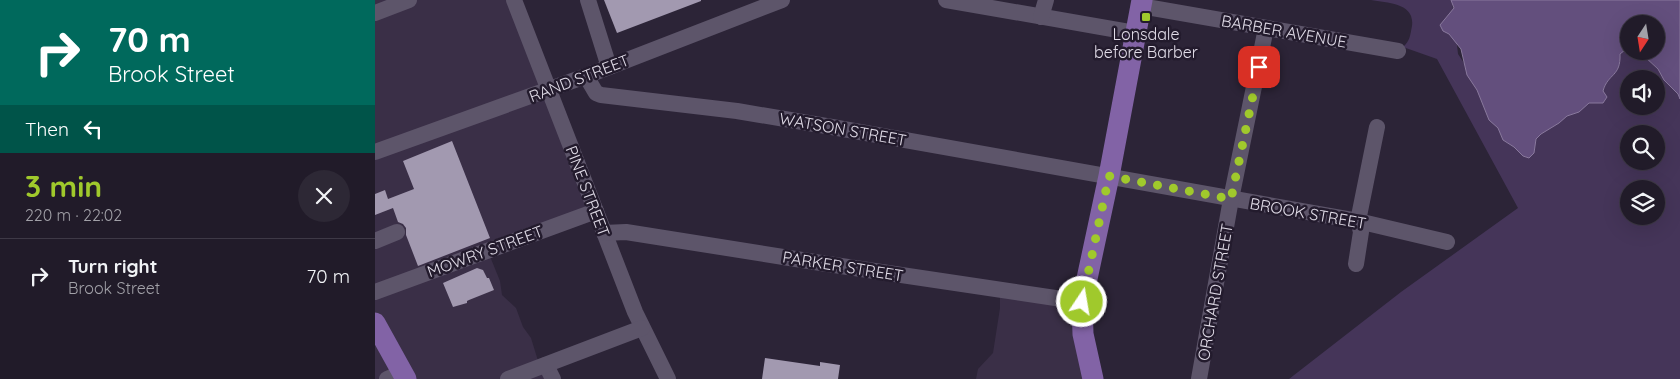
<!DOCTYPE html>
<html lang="en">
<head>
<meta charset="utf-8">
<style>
  :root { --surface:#211b29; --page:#2d2835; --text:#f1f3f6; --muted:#a2a1a8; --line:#3e3946; --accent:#a0c92c }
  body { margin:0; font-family:Quicksand,sans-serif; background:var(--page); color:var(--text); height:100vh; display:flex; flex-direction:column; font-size:19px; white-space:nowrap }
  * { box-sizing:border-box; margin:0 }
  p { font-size:16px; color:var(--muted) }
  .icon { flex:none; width:28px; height:28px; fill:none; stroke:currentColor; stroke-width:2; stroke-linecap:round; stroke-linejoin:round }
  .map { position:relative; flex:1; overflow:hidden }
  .drawer { display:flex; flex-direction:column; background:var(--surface); width:375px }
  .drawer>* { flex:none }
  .hud { background:#00695c; color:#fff; overflow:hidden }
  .needle { width:32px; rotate:192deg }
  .buttons { position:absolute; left:1245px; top:15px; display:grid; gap:10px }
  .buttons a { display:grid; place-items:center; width:45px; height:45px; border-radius:50%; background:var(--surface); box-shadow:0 5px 20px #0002,0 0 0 1px var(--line); font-size:25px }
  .pin { position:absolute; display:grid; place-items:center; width:42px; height:42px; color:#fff; margin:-21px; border-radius:10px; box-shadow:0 2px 8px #0006 }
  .me { position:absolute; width:55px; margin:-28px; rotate:12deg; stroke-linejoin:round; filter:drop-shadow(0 0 4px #0008) }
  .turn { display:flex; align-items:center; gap:18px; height:105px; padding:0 25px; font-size:22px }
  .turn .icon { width:65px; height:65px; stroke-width:2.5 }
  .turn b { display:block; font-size:35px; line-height:42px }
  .then { display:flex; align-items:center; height:48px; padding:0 25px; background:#0003; gap:10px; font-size:19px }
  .round { display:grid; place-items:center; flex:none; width:52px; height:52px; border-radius:26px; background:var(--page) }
  .headline { display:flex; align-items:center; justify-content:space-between; height:85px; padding:0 25px }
  h1 { font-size:30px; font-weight:700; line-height:38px; color:var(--accent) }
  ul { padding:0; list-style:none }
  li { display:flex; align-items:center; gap:15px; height:75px; padding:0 25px; border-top:1px solid var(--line) }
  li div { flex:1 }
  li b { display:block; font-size:19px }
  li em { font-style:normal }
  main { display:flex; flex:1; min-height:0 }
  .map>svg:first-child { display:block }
  .built { fill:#3a2f47 }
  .green { fill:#453559; fill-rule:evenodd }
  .water { fill:#634f7d; stroke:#89799d }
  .building { fill:#a299b0 }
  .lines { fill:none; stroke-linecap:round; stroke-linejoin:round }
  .minor { stroke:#5d556a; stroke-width:16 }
  .major { stroke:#8263a6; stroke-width:21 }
  .route { stroke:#a0c92c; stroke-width:9; stroke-dasharray:0 16.2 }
  .poi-dot { fill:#a0c92c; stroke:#231b2d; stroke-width:2 }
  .labels { text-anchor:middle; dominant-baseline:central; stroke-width:5; stroke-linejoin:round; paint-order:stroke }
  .street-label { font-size:16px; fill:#e1dce8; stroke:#231b2d }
  .poi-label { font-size:16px; fill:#e1dce8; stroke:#231b2d }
</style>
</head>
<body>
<main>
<section class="drawer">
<div class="hud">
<div class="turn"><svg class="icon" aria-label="right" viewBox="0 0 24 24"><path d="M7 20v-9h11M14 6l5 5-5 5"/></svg><div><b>70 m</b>Brook Street</div></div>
<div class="then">Then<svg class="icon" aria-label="left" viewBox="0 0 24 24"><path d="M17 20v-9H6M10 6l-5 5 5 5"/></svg></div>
</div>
<div class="headline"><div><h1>3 min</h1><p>220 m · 22:02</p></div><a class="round"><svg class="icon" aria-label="close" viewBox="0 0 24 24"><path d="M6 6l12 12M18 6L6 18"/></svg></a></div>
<ul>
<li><svg class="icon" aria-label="right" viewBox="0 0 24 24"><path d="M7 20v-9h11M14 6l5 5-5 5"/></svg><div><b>Turn right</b><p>Brook Street</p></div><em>70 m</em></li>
</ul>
</section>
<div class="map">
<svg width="1305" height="379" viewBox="0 0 1305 379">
  <rect width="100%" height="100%" fill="#2c2437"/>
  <!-- built -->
  <g class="built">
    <polygon points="0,0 143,0 221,202 112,249 125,281 127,295 141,308 148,327 156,338 164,364 178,379 0,379"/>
    <polygon points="625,288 701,298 718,379 601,379 603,369 618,353 625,308"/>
  </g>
  <!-- green -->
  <path class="green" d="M996 0H1077L1083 54 1089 63 1224 0 1290 19 1305 94V379H914L1026 292 1143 208 1062 59 1028 47C1035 41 1035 36 1037 26 1040 3 1013 3 996 0ZM1254 24H1281V51H1254ZM1254 79H1281V106H1254ZM1254 134H1281V161H1254ZM1254 189H1281V216H1254Z"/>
  <!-- water -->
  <path class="water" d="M1076 0H1305V99L1303 94 1289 80 1283 69 1269 56 1254 51H1281V24H1254V51L1250 50 1245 54C1246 77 1233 73 1228 91L1232 97 1228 103H1214L1204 112 1192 116 1184 123 1166 134 1161 139 1159 153 1154 158 1148 156 1139 147 1128 140 1123 128 1114 120 1102 90 1092 75 1086 49 1074 34 1068 31 1065 25 1079 8Z"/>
  <!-- building -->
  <g class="building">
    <polygon points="229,0 326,0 326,1 242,33"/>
    <polygon points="77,141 115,238 43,266 31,235 31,228 28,224 23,222 18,208 0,215 0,194 10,190 13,199 39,189 28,161"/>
    <polygon points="102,268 108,270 112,278 114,278 119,290 94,300 92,301 92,303 78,307 68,283"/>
    <polygon points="390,358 445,366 445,362 465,365 463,379 387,379"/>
  </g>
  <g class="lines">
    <!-- minor -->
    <g class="minor">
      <polyline points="139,0 260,312 293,379"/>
      <polyline points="213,0 234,67"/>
      <polyline points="571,0 760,33"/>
      <polyline points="766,6 1023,51"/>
      <polyline points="0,13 34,0"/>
      <polyline points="666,17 671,0"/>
      <polyline points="211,76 221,93 226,95 362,111 457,127 983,221 1072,242"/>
      <polyline points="0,152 211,76 407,0"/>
      <polyline points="229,233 251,232 446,263 707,302"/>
      <polyline points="0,241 22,232"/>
      <polyline points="981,264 986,232 983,221 1002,127"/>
      <polyline points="0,292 221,211"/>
      <polyline points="171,365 178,379"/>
      <polyline points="12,379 28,372"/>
      <polyline points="133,379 267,328"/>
      <polyline points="824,379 856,199 891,28"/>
    </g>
    <!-- major -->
    <g class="major">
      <polyline points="0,323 31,379"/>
      <polyline points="718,379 708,334 707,302 734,176 767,0"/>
    </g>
  </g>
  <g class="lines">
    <!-- route -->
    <polyline class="route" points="707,302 734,176 856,199 884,67"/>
  </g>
  <!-- markers -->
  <rect class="poi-dot" x="766" y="12" width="10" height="10" rx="2.5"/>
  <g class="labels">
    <!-- street labels -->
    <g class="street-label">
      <text transform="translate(909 31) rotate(10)">BARBER AVENUE</text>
      <text transform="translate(204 78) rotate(-21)">RAND STREET</text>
      <text transform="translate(468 129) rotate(10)">WATSON STREET</text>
      <text transform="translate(213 191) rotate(69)">PINE STREET</text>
      <text transform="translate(933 213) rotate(10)">BROOK STREET</text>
      <text transform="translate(110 251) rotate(-20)">MOWRY STREET</text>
      <text transform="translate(468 266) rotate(9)">PARKER STREET</text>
      <text transform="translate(840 292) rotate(-80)">ORCHARD STREET</text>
    </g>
    <!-- poi labels -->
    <g class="poi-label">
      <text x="771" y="34">Lonsdale<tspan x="771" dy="18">before Barber</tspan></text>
    </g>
  </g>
</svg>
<div class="buttons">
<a><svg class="needle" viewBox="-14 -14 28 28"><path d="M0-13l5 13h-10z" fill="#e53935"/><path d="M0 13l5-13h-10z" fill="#a2a1a8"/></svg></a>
<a><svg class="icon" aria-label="sound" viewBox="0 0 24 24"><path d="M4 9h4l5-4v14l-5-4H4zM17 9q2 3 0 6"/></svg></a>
<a><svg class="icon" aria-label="search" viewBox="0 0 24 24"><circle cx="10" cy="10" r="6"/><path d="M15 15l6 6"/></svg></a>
<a><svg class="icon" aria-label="layers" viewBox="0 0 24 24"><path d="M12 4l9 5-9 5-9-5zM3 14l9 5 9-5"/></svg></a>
</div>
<div class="pin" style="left:884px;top:67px;background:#d93025"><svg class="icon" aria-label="arrive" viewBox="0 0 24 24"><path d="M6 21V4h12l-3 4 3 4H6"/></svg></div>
<svg class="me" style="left:707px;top:302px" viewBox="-20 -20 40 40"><circle r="17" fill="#a0c92c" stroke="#fff" stroke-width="3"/><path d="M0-11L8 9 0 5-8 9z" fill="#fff"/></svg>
</div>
</main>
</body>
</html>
